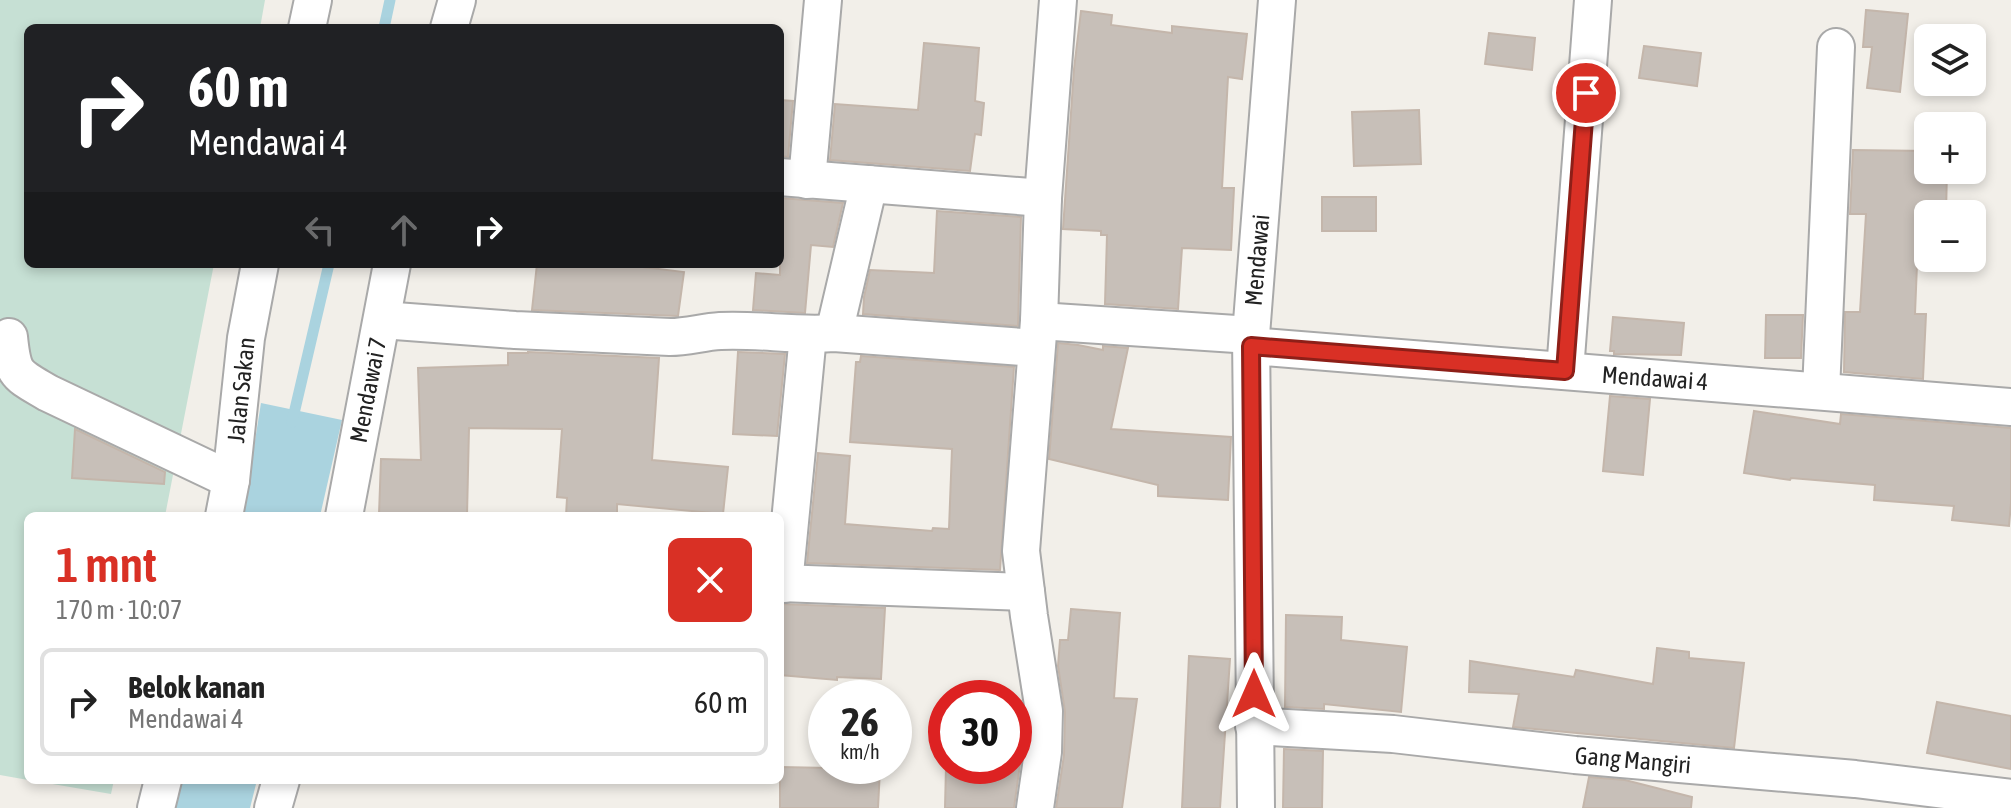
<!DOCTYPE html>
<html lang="id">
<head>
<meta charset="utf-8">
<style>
  :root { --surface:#fff; --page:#f2f2f2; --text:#222; --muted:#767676; --line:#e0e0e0; --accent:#d93025 }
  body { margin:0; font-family:"Asap Condensed",sans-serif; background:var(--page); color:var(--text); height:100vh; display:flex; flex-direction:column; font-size:30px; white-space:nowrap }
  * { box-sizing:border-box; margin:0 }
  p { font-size:26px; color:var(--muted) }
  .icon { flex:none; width:44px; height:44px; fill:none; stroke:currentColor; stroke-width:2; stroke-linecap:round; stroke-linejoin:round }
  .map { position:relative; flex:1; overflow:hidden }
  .drawer { position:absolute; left:24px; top:512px; width:760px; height:272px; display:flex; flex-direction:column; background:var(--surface); border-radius:12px; box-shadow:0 4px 12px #0003 }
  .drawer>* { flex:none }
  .hud { position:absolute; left:24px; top:24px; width:760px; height:244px; border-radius:12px; box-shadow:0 4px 12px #0003; background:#202124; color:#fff; overflow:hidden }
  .buttons { position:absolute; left:1914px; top:24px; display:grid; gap:16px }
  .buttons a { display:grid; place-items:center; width:72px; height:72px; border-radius:12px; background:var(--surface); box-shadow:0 4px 12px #0003; font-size:40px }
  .speed { position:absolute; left:808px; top:680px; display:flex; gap:16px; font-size:40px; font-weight:700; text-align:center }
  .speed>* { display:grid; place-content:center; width:104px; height:104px; border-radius:50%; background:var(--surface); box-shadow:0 4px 12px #0003; line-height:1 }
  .speed small { font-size:20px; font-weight:400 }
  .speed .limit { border:12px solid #d22; background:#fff; color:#111 }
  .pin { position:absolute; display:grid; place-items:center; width:68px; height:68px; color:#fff; margin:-34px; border:4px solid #fff; border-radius:50%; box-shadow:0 2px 8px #0007 }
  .me { position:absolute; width:88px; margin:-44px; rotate:0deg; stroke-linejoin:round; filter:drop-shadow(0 0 6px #0008) }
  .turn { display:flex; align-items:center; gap:28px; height:168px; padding:0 32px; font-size:36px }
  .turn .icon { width:104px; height:104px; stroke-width:2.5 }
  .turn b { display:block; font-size:56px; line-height:68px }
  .lanes { display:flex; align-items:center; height:76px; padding:0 32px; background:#0003; justify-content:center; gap:40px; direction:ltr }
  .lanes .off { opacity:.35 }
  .round { display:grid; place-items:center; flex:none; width:84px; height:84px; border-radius:12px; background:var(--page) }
  .overview { display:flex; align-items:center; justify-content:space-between; height:136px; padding:0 32px }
  h1 { font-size:48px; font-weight:600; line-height:60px; color:var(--accent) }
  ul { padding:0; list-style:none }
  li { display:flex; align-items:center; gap:24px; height:108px; margin:0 16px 12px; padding:0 16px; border:4px solid var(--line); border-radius:12px }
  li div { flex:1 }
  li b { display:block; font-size:30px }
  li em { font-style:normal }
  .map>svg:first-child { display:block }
  .wetland { fill:#c6e0d4 }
  .water { fill:#aad3df }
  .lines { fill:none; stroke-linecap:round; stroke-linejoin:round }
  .stream { stroke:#aad3df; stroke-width:11 }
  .building { fill:#c7bfb8; stroke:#c4b6ab; stroke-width:2 }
  .minor-casing { stroke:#a9a9a9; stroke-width:40 }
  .minor { stroke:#fff; stroke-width:36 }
  .route-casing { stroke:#8d1f18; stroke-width:20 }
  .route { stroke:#d93025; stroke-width:14 }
  .labels { text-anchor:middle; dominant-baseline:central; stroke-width:8; stroke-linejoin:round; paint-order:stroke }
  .street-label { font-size:24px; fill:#222; stroke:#fff }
</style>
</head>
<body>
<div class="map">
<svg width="2011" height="808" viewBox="0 0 2011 808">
  <rect width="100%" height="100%" fill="#f2efe9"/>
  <!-- wetland -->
  <g class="wetland">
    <polygon points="0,0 265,0 260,28 28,28 28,264 214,264 165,516 28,516 28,780 0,775"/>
    <polygon points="29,780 114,780 111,794"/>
  </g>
  <!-- water -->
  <g class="water">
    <polygon points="261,403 342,420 320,516 243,516"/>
    <polygon points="180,780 257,780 250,808 172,808"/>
  </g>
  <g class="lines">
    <!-- stream -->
    <g class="stream">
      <polyline points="384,28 390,0"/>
      <polyline points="292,422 329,264"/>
    </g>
  </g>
  <!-- building -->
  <g class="building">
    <polygon points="1866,10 1908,14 1900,92 1867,88 1872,47 1863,47"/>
    <polygon points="1081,11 1112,15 1111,25 1172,33 1172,26 1247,34 1242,79 1228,77 1222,188 1234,188 1231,250 1182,248 1178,309 1105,304 1107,235 1101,235 1101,231 1063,229 1074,69"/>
    <polygon points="1489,33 1535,38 1532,70 1485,64"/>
    <polygon points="924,43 979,48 975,101 984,103 981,135 975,134 970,171 830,160 835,104 918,110"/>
    <polygon points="1644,46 1701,53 1697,86 1639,78"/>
    <polygon points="780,100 793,101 788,157 780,156"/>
    <polygon points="1419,110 1421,164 1354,166 1352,112"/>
    <polygon points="1853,150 1928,151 1928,170 1947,170 1946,214 1919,215 1915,314 1926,314 1923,379 1844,372 1845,312 1860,312 1866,214 1850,214"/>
    <rect x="1322" y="197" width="54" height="34"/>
    <polygon points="780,198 843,203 833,247 811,245 805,313 753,310 756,273 780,275"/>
    <polygon points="937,211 1021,217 1018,326 863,314 864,297 870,270 934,273"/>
    <polygon points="537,264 618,264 684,272 678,316 532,310"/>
    <polygon points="1766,315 1803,315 1801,358 1765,358"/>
    <polygon points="1613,317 1684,323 1681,355 1614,354 1614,351 1610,351"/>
    <polygon points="1058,343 1078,345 1103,350 1103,346 1128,348 1111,429 1231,437 1228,500 1158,496 1158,485 1049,459"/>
    <polygon points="528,352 659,358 652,460 728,467 723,514 617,504 617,516 566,516 567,498 557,497 562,429 469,428 467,516 379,514 381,459 421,460 418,368 508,365 508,353 528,353"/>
    <polygon points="738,352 785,354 777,436 733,434"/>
    <polygon points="861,356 1014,367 1000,570 807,563 818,453 850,456 845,524 932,531 933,528 949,529 952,449 850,442 856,362 860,362"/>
    <polygon points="1610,396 1650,399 1643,475 1603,471"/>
    <polygon points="1754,411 1840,424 1841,414 2011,428 2011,503 2009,526 1952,520 1954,506 1874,500 1875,485 1791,478 1790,480 1744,473"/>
    <polygon points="75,429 165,472 164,484 72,478"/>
    <polygon points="780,604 885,608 881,679 837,677 837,680 780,675"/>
    <polygon points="1071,609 1120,613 1114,698 1137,699 1122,808 1056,808 1064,755 1065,712 1058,666 1060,640 1068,640"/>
    <polygon points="1286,615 1342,617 1341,640 1407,647 1401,712 1324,704 1324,709 1285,707"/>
    <polygon points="1657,648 1689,652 1689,658 1744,663 1734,748 1513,727 1519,694 1469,692 1470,661 1574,677 1576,670 1653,684"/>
    <polygon points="1189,656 1230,659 1220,808 1182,808"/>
    <polygon points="1014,700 1021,701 1023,712 1022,750 1014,808 945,808 946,766 1014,766"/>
    <polygon points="1937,702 2011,716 2011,769 1927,753"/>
    <polygon points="1284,749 1323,751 1322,808 1283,808"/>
    <polygon points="780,767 880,769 878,808 780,808"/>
    <polygon points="1589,777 1625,780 1692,797 1691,808 1583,808"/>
  </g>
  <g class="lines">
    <!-- minor casing -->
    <g class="minor-casing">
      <g id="minor">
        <polyline points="307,28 313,0"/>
        <polyline points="449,28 457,0"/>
        <polyline points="780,177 1043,198"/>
        <polyline points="807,180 823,0"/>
        <path d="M382 320 515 330 670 337C687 337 703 332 720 331 758 329 796 336 834 333L1036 348"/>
        <polyline points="1039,321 1251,335"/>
        <polyline points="834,333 869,184"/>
        <path d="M9 337C13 376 16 374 48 393L231 480"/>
        <polyline points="1251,346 2011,407"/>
        <polyline points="1565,371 1593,0"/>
        <polyline points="1821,391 1836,47"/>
        <polyline points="224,516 231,480 246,338 260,264"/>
        <polyline points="344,516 392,264"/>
        <polyline points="780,583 1026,592"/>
        <polyline points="784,584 808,335"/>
        <polyline points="1254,726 1393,734 1575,755 1855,779 2011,798"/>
        <polyline points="156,808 163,780"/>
        <polyline points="273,808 281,780"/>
        <polyline points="1035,808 1043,752 1044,711 1029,616 1021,551 1039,321 1043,198 1058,0"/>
        <polyline points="1256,808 1251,335 1277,0"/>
      </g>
    </g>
    <!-- minor -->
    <use href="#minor" class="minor"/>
  </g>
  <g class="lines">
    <!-- route casing -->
    <g class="route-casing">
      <polyline id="route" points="1254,694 1251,346 1565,371 1586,93"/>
    </g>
    <!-- route -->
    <use href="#route" class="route"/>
  </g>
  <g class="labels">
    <!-- street labels -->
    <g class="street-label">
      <text transform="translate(1257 260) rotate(-85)">Mendawai</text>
      <text transform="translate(1655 378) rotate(4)">Mendawai 4</text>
      <text transform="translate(241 390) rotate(-84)">Jalan Sakan</text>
      <text transform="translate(368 390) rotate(-79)">Mendawai 7</text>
      <text transform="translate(1633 760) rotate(5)">Gang Mangiri</text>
    </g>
  </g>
</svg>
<div class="buttons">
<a><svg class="icon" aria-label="layers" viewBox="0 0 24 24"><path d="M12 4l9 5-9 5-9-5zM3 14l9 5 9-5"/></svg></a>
<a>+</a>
<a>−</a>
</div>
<div class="speed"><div>26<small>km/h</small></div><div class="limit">30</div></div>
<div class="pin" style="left:1586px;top:93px;background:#d93025"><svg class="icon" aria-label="arrive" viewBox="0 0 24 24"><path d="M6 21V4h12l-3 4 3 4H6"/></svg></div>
<svg class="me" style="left:1254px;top:694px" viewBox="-20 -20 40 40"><path d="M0-17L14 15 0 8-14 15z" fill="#d93025" stroke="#fff" stroke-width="4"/></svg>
<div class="hud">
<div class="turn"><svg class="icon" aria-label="right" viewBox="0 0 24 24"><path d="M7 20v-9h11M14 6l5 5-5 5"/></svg><div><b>60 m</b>Mendawai 4</div></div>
<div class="lanes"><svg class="icon off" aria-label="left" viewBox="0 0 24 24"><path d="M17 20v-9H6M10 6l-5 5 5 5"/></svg><svg class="icon off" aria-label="ahead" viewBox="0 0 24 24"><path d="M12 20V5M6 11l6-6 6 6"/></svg><svg class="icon" aria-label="right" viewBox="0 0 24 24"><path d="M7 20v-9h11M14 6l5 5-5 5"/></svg></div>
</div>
<section class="drawer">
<div class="overview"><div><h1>1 mnt</h1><p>170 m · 10:07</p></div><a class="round" style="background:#d93025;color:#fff"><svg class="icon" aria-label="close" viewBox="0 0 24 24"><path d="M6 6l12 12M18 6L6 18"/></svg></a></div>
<ul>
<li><svg class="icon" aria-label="right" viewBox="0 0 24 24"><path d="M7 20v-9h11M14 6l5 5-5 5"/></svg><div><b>Belok kanan</b><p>Mendawai 4</p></div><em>60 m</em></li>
</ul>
</section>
</div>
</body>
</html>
